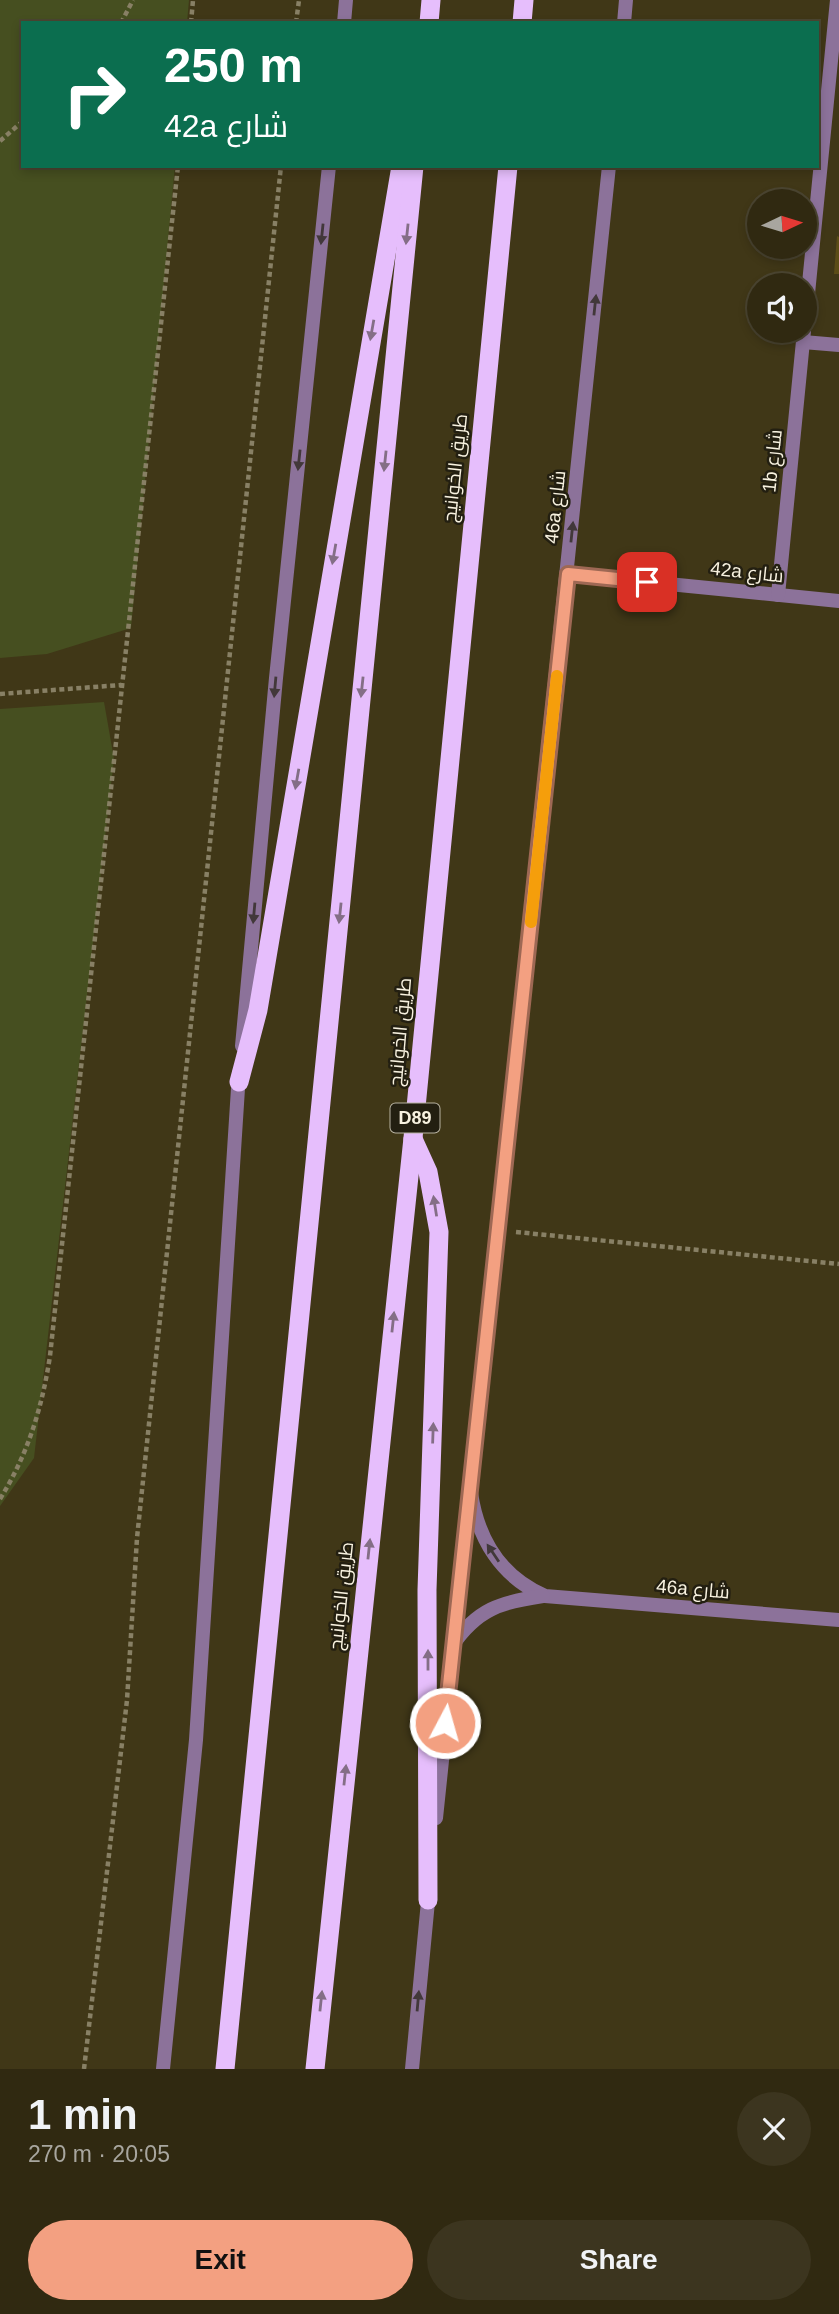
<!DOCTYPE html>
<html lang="en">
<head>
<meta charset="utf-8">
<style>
  :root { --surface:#302911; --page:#3c351f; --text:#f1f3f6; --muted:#a8a69f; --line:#4b4531; --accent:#f3a081 }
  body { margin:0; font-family:Helvetica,Cairo,sans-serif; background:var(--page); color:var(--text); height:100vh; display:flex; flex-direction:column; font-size:26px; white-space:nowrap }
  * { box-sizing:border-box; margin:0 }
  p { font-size:23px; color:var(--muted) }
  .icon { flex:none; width:38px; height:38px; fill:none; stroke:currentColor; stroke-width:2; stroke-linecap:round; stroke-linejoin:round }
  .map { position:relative; height:2069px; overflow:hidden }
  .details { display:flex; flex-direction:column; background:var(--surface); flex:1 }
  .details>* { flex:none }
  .guide { position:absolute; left:21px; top:21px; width:798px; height:147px; border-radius:0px; box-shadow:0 4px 10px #0003,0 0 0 2px var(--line); background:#0b6e4f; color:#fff; overflow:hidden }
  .needle { width:46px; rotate:86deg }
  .fabs { position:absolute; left:747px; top:189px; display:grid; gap:14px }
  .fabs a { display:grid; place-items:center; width:70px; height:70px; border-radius:50%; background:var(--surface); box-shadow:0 4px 10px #0003,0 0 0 2px var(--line); font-size:35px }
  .pin { position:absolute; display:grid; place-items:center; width:60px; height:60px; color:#fff; margin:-30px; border-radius:14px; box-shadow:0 4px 10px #0006 }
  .me { position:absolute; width:77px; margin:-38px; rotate:6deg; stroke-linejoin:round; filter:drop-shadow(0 0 5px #0008) }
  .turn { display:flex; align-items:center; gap:24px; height:147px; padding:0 28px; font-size:32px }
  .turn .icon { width:91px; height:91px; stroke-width:2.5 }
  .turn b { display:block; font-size:49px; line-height:60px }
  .round { display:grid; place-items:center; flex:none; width:74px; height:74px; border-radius:37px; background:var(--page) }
  .head { display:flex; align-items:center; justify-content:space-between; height:119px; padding:0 28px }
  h1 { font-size:42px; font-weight:600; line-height:52px }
  .button { display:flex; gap:14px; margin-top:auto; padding:14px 28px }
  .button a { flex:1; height:80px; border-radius:42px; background:var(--accent); color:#111; font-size:28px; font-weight:600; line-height:80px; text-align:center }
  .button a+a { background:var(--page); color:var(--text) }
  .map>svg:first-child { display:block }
  .green { fill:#464f20 }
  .building { fill:#5b4c17 }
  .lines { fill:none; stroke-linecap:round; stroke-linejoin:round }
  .path { stroke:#888065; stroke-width:4.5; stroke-dasharray:5 3.5; stroke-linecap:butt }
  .service { stroke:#8c729a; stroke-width:14 }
  .minor { stroke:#8c729a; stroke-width:14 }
  .tertiary { stroke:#8c729a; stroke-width:14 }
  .trunk { stroke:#e6befc; stroke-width:19 }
  .oneway { fill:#42383a }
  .oneway2 { fill:#846e86 }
  .route-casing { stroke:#9e6854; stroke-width:18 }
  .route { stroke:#f3a081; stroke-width:12 }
  .slow { stroke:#f59e0b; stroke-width:12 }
  .labels { text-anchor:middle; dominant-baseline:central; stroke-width:5; stroke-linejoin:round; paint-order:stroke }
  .shield { fill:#231f11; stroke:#b8b3a2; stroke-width:2 }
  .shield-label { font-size:18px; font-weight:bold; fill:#f8f2e0 }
  .street-label { font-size:19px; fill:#f8f2e0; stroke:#231f11 }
</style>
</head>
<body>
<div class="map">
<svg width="839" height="2069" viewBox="0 0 839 2069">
  <rect width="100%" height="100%" fill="#403717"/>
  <!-- green -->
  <g class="green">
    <polygon points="0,0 189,0 187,23 23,23 23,166 175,166 131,628 47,654 0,658"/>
    <polygon points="104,702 114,759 34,1458 0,1506 0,709"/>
  </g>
  <!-- building -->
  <polygon class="building" points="837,236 839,237 839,274 834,274"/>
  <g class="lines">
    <!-- path -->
    <g class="path">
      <polyline points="121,23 133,0"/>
      <polyline points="191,23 193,0"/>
      <polyline points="296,23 299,0"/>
      <polyline points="0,141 23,121"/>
      <polyline points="0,694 121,685"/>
      <polyline points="516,1232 839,1264"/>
      <path d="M0 1499C28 1454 42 1408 50 1356L178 166"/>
      <polyline points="84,2069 127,1700 137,1538 281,166"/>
    </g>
    <!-- service -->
    <polyline class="service" points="803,342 839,345"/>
    <!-- minor -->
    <g class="minor">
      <polyline points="805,324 837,0"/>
      <polyline points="568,574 839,601"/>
      <polyline points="778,595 804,331"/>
      <path d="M471 1493C478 1539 501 1577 545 1596L839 1620"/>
      <path d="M452 1646C477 1609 501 1602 543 1596"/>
    </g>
    <!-- tertiary -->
    <g class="tertiary">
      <polyline points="344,23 346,0"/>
      <polyline points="624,23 626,0"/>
      <polyline points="242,1046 276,678 329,166"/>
      <path d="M436 1818C489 1267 553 717 609 166"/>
      <polyline points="163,2069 196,1740 239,1073"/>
      <polyline points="412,2069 429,1891"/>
    </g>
    <!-- trunk -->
    <g class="trunk">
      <polyline points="429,23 431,0"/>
      <polyline points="522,23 524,0"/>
      <polyline points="239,1082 258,1010 401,166"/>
      <polyline points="413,1139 428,1172 439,1232 427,1590 428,1900"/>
      <polyline points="225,2069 414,166"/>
      <polyline points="315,2069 413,1138 508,166"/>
    </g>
  </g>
  <!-- one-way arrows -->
  <defs><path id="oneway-solid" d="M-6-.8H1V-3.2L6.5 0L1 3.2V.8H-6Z" transform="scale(1.75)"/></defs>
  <g class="oneway">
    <use href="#oneway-solid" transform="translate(322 234) rotate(96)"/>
    <use href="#oneway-solid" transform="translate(595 305) rotate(-84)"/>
    <use href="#oneway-solid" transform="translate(299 460) rotate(96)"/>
    <use href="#oneway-solid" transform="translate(572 532) rotate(-84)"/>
    <use href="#oneway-solid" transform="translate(275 687) rotate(95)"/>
    <use href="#oneway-solid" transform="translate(254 913) rotate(95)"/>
    <use href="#oneway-solid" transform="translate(493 1553) rotate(-124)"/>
    <use href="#oneway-solid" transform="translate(418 2001) rotate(-85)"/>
  </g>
  <g class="oneway2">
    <use href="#oneway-solid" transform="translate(407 234) rotate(96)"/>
    <use href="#oneway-solid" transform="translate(372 330) rotate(100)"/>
    <use href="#oneway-solid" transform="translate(385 461) rotate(96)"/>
    <use href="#oneway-solid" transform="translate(334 554) rotate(100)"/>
    <use href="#oneway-solid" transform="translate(362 687) rotate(96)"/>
    <use href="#oneway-solid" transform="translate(297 779) rotate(100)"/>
    <use href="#oneway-solid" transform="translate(340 913) rotate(96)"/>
    <use href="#oneway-solid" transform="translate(435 1206) rotate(-99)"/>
    <use href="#oneway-solid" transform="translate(393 1322) rotate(-84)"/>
    <use href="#oneway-solid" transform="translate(433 1433) rotate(-88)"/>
    <use href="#oneway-solid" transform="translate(369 1549) rotate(-84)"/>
    <use href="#oneway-solid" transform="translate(428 1660) rotate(-90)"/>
    <use href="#oneway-solid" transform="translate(345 1775) rotate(-84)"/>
    <use href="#oneway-solid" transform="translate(321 2001) rotate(-84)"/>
  </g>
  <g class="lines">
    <!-- route casing -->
    <g class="route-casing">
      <polyline id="route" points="445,1723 568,574 647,582"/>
    </g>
    <!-- route -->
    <use href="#route" class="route"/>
    <!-- slow -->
    <polyline class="slow" points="531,922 557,676"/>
  </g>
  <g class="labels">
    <!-- shield labels -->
    <rect class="shield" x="390.5" y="1103.5" width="49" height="29" rx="5"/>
    <g class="shield-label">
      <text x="415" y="1118">D89</text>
    </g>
    <!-- street labels -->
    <g class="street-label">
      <text transform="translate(772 461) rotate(-84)">1b شارع</text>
      <text transform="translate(455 468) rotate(-84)">طريق الخوانيج</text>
      <text transform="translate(555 507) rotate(-84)">46a شارع</text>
      <text transform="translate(747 572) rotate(6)">42a شارع</text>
      <text transform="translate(400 1032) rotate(-85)">طريق الخوانيج</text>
      <text transform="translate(693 1589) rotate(5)">46a شارع</text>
      <text transform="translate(341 1596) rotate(-84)">طريق الخوانيج</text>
    </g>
  </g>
</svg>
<div class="fabs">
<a><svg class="needle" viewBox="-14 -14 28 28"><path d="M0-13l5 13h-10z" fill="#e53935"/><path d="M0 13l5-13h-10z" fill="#a8a69f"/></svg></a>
<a><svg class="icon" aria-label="sound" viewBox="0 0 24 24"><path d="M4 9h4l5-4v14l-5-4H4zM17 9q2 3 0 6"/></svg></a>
</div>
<div class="pin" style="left:647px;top:582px;background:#d93025"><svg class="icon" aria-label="arrive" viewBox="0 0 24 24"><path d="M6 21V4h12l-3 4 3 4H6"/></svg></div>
<svg class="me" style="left:445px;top:1723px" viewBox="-20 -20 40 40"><circle r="17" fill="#f3a081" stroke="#fff" stroke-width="3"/><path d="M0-11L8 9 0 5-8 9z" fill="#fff"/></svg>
<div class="guide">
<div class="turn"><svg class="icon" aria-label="right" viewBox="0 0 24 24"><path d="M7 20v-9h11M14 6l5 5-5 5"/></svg><div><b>250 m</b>42a شارع</div></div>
</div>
</div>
<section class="details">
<div class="head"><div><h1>1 min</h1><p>270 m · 20:05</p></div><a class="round"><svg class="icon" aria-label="close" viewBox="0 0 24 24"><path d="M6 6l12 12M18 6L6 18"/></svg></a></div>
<div class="button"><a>Exit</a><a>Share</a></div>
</section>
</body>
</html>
